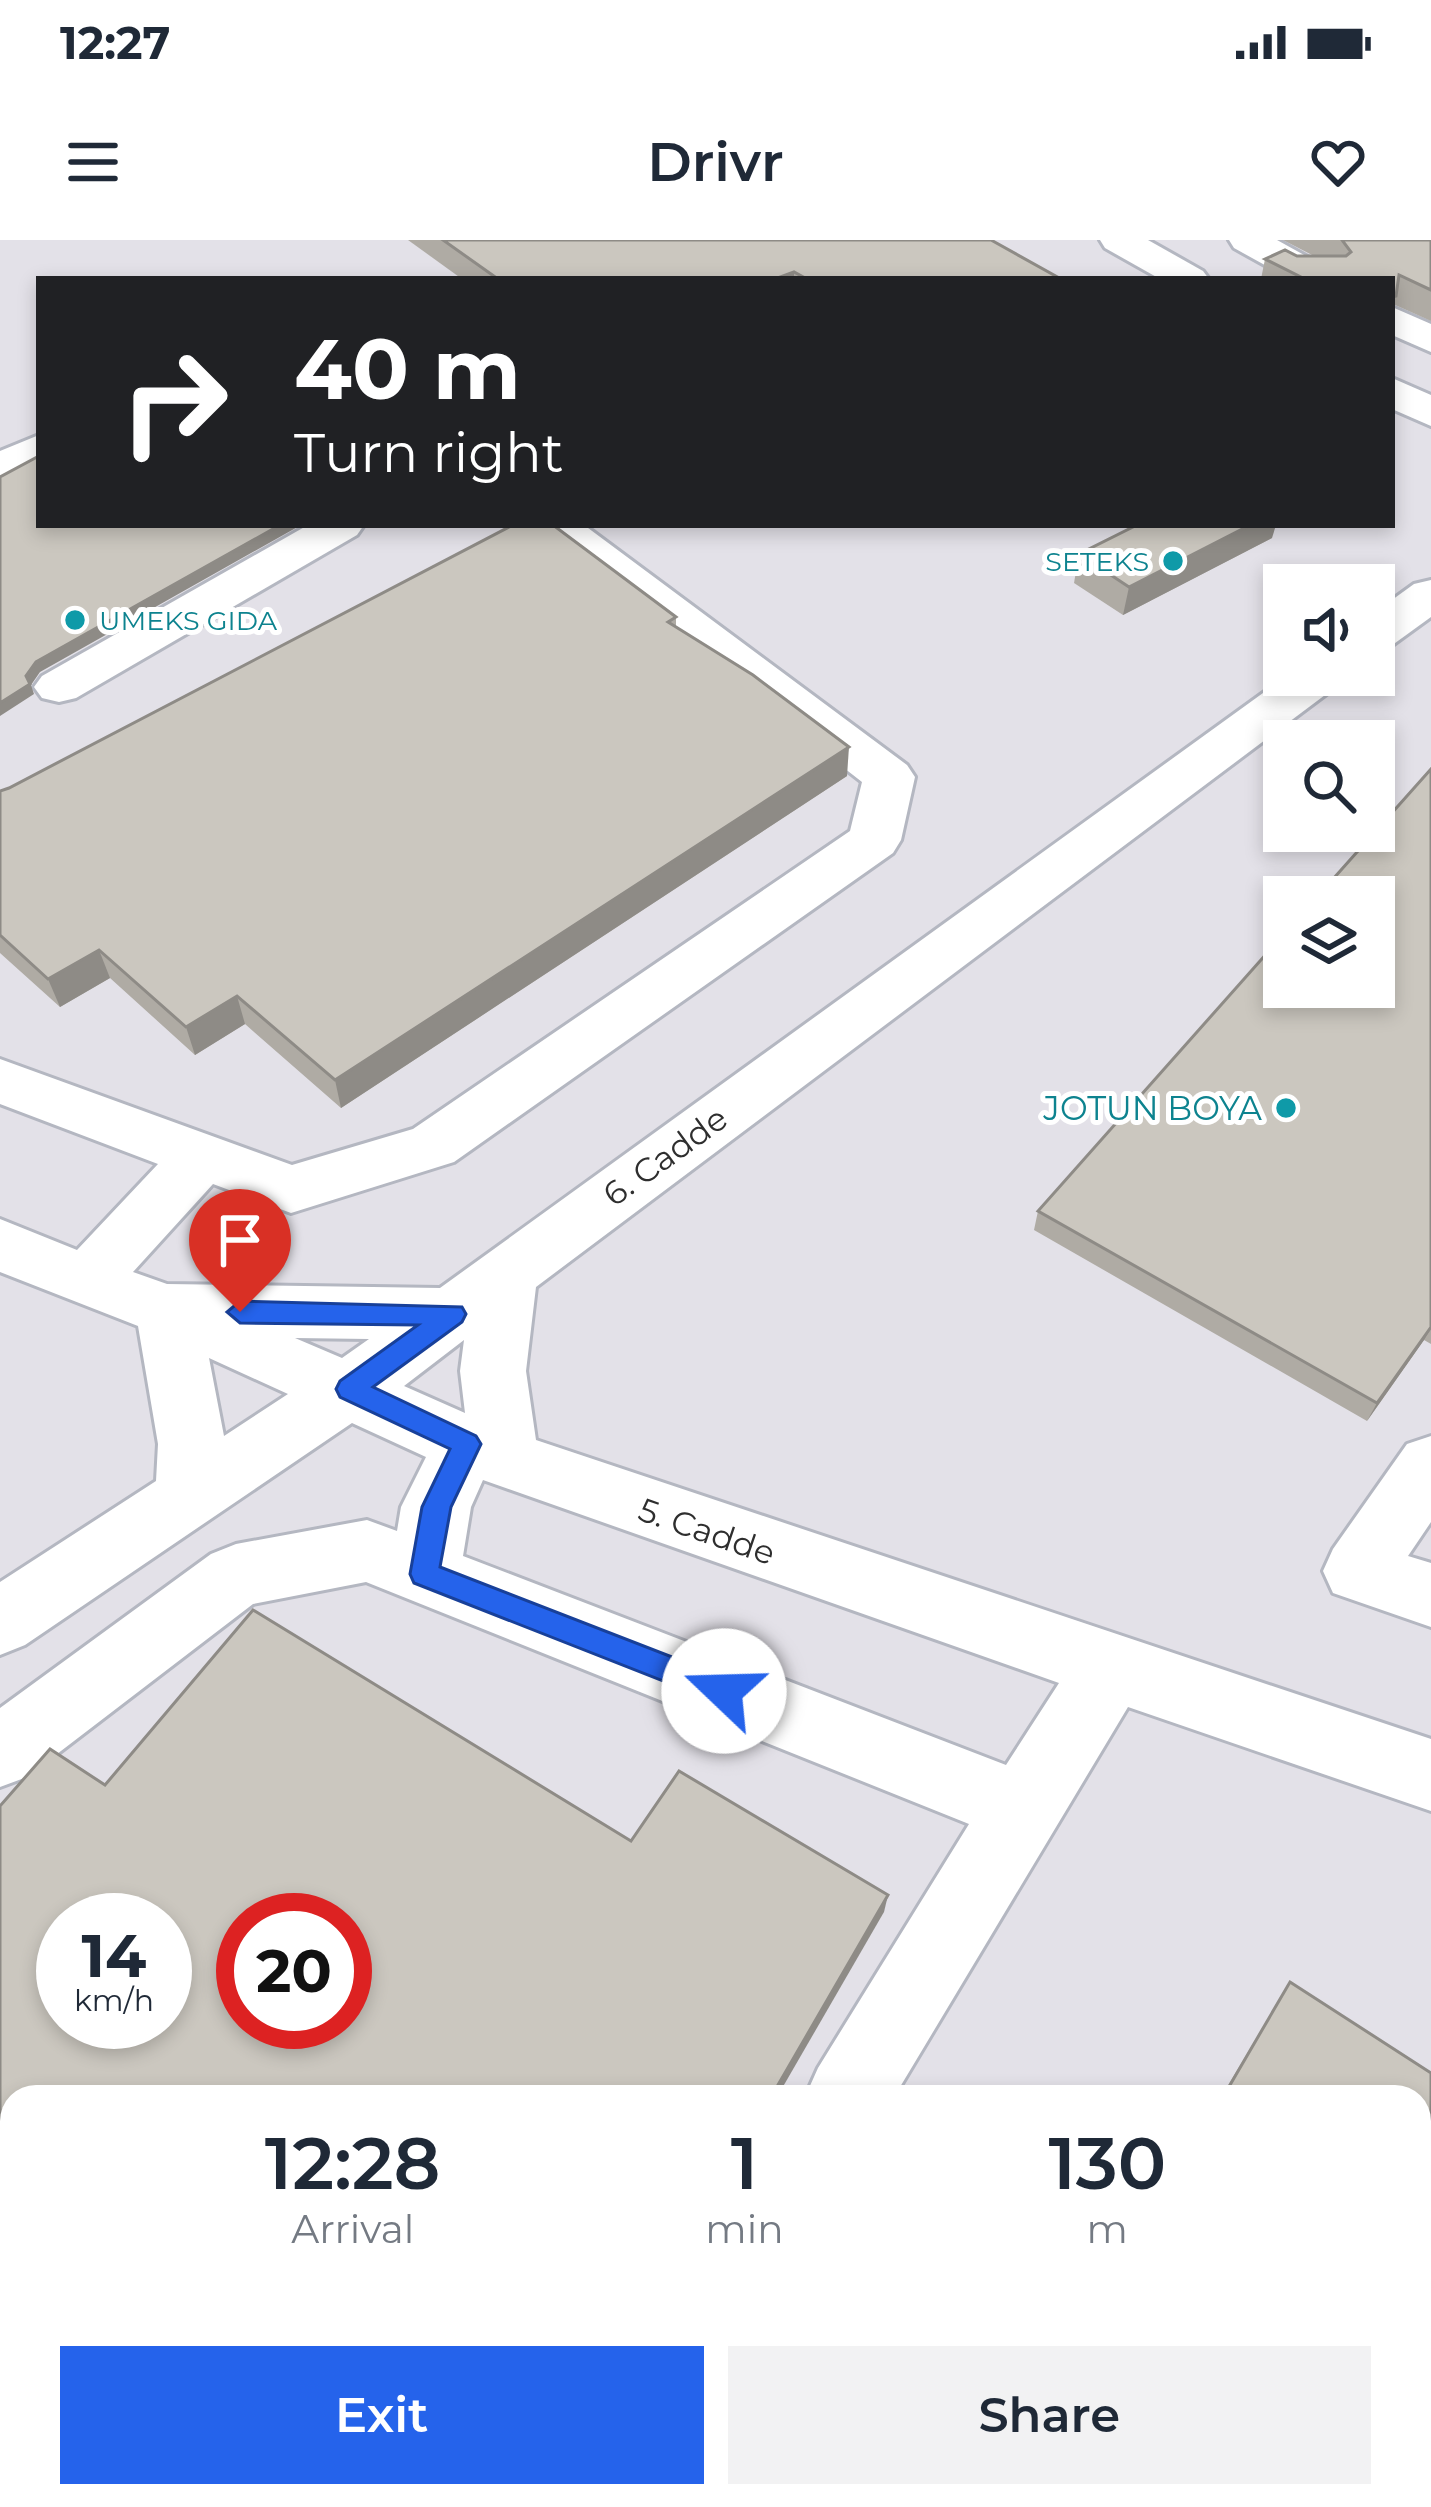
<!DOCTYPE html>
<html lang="en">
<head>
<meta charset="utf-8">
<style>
  :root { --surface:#fff; --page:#f2f2f3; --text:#1f2937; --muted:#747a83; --accent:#2563eb }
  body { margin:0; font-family:Montserrat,sans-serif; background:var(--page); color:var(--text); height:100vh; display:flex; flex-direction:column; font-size:45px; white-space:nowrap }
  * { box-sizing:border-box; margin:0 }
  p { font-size:39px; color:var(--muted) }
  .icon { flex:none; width:66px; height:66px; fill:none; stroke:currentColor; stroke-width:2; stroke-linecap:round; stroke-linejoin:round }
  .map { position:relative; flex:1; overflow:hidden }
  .drawer { position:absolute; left:0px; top:1845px; width:1431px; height:423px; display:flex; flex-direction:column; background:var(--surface); border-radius:36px 36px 0 0; box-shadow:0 6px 18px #0003 }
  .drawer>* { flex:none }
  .hud { position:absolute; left:36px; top:36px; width:1359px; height:252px; border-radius:0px; box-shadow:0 6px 18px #0003; background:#202124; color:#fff; overflow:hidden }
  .buttons { position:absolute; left:1263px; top:324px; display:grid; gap:24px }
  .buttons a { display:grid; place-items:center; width:132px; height:132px; border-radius:0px; background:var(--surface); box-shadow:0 6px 18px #0003; font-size:60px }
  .speed { position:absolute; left:36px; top:1653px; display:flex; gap:24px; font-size:60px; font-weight:700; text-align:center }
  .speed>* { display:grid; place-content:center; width:156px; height:156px; border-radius:50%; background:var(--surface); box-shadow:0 6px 18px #0003; line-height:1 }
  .speed small { font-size:30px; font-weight:400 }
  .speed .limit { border:18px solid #d22; background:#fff; color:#111 }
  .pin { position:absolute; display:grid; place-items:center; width:102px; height:102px; color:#fff; margin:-123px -51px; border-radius:50% 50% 50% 0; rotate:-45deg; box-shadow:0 0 12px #0007 }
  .pin .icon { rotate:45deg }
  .me { position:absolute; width:132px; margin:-66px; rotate:291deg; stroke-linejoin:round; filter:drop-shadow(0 0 9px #0008) }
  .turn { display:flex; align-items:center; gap:42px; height:252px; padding:0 60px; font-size:54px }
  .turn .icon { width:156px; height:156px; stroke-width:2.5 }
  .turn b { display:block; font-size:84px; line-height:102px }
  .eta { display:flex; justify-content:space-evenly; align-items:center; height:204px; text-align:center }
  .eta b { font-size:72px; font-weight:600; line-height:84px }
  .primary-button { display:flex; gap:24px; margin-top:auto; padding:24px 60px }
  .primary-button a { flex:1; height:138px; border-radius:0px; background:var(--accent); color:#fff; font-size:48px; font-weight:600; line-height:138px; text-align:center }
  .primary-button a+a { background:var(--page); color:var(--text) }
  .status { display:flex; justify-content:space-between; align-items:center; height:84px; padding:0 60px; background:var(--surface); direction:ltr }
  .status svg { height:33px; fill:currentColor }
  header { display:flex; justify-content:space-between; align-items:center; height:156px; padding:0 60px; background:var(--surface); font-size:54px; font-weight:600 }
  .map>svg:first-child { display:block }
  .industrial { fill:#e3e1e8; fill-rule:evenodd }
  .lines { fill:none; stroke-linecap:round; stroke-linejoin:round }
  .minor-casing { stroke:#b4b7c1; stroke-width:6 }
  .minor { fill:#fff; fill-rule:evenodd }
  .wall { fill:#afaba4 }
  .shaded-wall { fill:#8e8b86 }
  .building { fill:#cbc7bf; stroke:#8e8b86; stroke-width:3; fill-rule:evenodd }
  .route { fill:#2563eb; stroke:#184099; stroke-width:3 }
  .culture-dot { fill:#0f9aa8; stroke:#fff; stroke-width:4.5 }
  .labels { text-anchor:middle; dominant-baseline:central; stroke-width:10; stroke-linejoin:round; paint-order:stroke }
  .far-culture-label { font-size:27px; fill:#0d838f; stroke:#fff; text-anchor:end }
  .culture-label { font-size:33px; fill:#0d838f; stroke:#fff; text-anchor:end }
  .street-label { font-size:33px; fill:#2e2e2e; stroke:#fff }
</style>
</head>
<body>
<div class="status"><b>12:27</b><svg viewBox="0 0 49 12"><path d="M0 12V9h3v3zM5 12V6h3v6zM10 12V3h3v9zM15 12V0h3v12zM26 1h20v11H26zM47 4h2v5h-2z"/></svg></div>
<header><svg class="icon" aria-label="menu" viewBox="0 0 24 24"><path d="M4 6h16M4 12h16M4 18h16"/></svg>Drivr<svg class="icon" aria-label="heart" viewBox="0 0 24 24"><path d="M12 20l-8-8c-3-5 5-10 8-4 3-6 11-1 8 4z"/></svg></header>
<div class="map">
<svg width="1431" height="2267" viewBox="0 0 1431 2267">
  <rect width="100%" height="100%" fill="#efe9e1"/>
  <!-- industrial -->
  <path class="industrial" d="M0 0H1431V2267H0ZM39 39H1392V285H39ZM1284 345H1374V435H1284ZM1284 501H1374V591H1284ZM1284 657H1374V747H1284ZM63 1680H165V1782H63ZM243 1680H345V1782H243ZM12 1857H1419V2256H12Z"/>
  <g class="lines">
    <!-- minor casing -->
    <g class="minor-casing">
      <g id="minor">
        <polygon points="1100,0 1148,0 1203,31 1209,39 1160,39 1105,8"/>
        <polygon points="1229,0 1277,0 1333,31 1339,39 1290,39 1234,8"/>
        <polygon points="1392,67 1431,84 1431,112 1392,95"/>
        <polygon points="1392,138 1431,155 1431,186 1392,169"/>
        <polygon points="39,195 39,226 0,242 0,211"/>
        <polygon points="308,285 364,285 357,295 76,458 59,462 42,458 34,447 42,436"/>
        <path d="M532 285H584L907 525 915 537 901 600 893 613 454 922 291 973 213 944 133 1032 167 1044 440 1048 1288 435H1345L1337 446 536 1047 526 1131 536 1200 1431 1499V1571L1128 1467 894 1857H805L818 1828 969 1584 366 1342 253 1364 27 1537 0 1547V1468L211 1314 236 1304 367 1280 397 1291 401 1267 426 1217 352 1183 25 1405 0 1415V1342L156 1241 158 1204 138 1086 0 1032V979L77 1010 158 924 0 864V819L292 925 413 889 850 591 862 542ZM295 1098 369 1099 342 1118ZM464 1100 460 1131 465 1173 404 1146ZM209 1118 288 1154 224 1196ZM483 1240 1059 1443 1006 1525 463 1316 471 1267Z"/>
        <polygon points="1431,340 1431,377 1391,406 1374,411 1374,373 1414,344"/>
        <polygon points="1431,1196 1431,1282 1408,1316 1431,1323 1431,1387 1333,1353 1323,1331 1333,1309 1407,1204"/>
        <polygon points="556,2256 652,2256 647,2267 551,2267"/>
      </g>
    </g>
    <!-- minor -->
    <use href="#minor" class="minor"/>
  </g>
  <!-- wall -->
  <g class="wall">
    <polygon points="408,0 991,0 1061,39 462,39"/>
    <polygon points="1283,0 1431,0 1431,81 1393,64 1392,39 1261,39 1265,19 1314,16"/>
    <polygon points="1272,298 1123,375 1074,343 1079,314"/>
    <polygon points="676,377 676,387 847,536 341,868 245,784 195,815 110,738 60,767 0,713 0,551"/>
    <polygon points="1431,529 1431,1104 1424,1100 1367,1181 1034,990 1038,971"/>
    <polygon points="1290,1742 1431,1833 1431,2267 983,2267 989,2256 1419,2256 1419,1857 1221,1857"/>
  </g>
  <!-- shaded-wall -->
  <g class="shaded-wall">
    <polygon points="794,32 794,39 775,39"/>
    <polygon points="280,285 301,285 40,432 31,445 34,454 0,476 0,463 26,436 36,422"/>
    <polygon points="1250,285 1276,285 1272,298 1123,375 1129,347"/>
    <polygon points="849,507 847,536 341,868 335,840"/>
    <polygon points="99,710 110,738 60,767 48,739"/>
    <polygon points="237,756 245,784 195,815 186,787"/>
    <polygon points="1431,1088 1424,1100 1367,1181 1377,1163"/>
    <polygon points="888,1655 884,1672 777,1857 771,1857"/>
    <polygon points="540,2256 547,2256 541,2267 534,2267"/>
  </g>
  <!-- building -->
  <g class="building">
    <polygon points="443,0 991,0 1061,39 807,39 794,32 775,39 498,39"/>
    <polygon points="1342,0 1431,0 1431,50 1399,35 1396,56 1392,57 1392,39 1305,39 1265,19 1285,10 1297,16 1346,16 1351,12"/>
    <polygon points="39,216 39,285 280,285 36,422 26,436 30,444 0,463 0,237"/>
    <polygon points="513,285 553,285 676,377 668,382 753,435 849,507 335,840 237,756 186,787 99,710 48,739 0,695 0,551 9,548"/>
    <polygon points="1137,285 1250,285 1129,347 1079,314"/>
    <polygon points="1431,529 1431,1087 1377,1163 1038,971 1284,694 1284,747 1374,747 1374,657 1317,657"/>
    <path d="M253 1370 631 1601 679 1531 888 1655 771 1857H12V2183L0 2174V1566L50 1509 105 1545ZM63 1680H165V1782H63ZM243 1680H345V1782H243Z"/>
    <polygon points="1290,1742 1431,1833 1431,2267 985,2267 991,2256 1419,2256 1419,1857 1223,1857"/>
    <polygon points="101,2256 540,2256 534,2267 114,2267"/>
  </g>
  <!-- route -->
  <polygon class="route" points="240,1061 462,1067 466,1074 462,1082 373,1147 476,1196 481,1204 451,1267 440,1327 734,1441 739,1451 734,1461 724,1465 414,1343 410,1334 422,1267 450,1209 340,1157 336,1149 340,1141 418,1085 240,1083 227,1072"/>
  <!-- markers -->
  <g class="culture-dot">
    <circle cx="1173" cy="321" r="12"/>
    <circle cx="75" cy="380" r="12"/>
    <circle cx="1286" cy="868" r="12"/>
  </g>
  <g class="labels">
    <!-- far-culture labels -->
    <g class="far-culture-label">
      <text x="1149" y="321">SETEKS</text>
      <text x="99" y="380" text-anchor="start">UMEKS GIDA</text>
    </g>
    <!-- culture labels -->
    <g class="culture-label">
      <text x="1262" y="868">JOTUN BOYA</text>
    </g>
    <!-- street labels -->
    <g class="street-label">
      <text transform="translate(665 916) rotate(-36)">6. Cadde</text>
      <text transform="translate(707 1291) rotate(19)">5. Cadde</text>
    </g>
  </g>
</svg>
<div class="buttons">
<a><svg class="icon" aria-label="sound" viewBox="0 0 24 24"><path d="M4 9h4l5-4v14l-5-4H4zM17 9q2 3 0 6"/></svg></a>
<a><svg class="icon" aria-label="search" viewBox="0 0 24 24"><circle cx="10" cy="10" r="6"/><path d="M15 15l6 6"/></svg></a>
<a><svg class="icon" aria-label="layers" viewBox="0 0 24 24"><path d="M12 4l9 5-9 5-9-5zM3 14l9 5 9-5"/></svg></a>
</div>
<div class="speed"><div>14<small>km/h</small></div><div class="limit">20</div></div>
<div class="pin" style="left:240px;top:1072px;background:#d93025"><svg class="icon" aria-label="arrive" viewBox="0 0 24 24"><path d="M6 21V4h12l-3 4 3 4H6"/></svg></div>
<svg class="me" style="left:724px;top:1451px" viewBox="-20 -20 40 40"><circle r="19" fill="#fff"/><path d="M0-13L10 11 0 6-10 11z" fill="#2563eb"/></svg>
<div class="hud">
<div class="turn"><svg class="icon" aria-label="right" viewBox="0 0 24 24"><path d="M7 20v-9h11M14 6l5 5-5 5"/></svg><div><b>40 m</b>Turn right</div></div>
</div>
<section class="drawer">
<div class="eta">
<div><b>12:28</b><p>Arrival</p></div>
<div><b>1</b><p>min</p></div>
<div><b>130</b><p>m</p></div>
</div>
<div class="primary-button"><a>Exit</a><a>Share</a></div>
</section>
</div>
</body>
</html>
